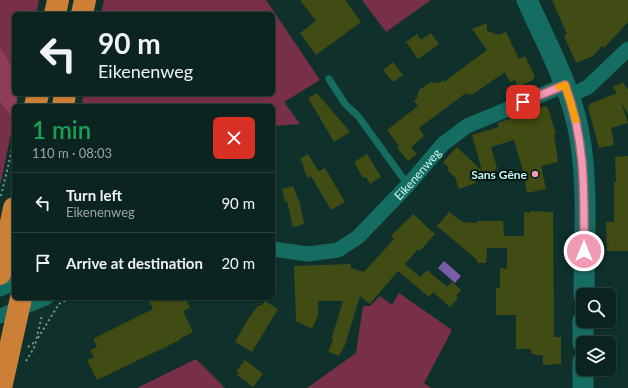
<!DOCTYPE html>
<html lang="en">
<head>
<meta charset="utf-8">
<style>
  :root { --surface:#0b2420; --page:#19302d; --text:#f1f3f6; --muted:#9aa4a5; --line:#2b413e }
  body { margin:0; font-family:Lato,sans-serif; background:var(--page); color:var(--text); height:100vh; display:flex; flex-direction:column; font-size:15px; white-space:nowrap }
  * { box-sizing:border-box; margin:0 }
  p { font-size:13px; color:var(--muted) }
  .icon { flex:none; width:22px; height:22px; fill:none; stroke:currentColor; stroke-width:2; stroke-linecap:round; stroke-linejoin:round }
  .map { position:relative; flex:1; overflow:hidden }
  .panel { position:absolute; left:12px; top:104px; width:263px; height:196px; display:flex; flex-direction:column; background:var(--surface); border-radius:6px; box-shadow:0 1px 3px #0004,0 0 0 1px var(--line) }
  .panel>* { flex:none }
  .top-card { position:absolute; left:12px; top:12px; width:263px; height:84px; border-radius:6px; box-shadow:0 1px 3px #0004,0 0 0 1px var(--line); background:#0b2420; color:var(--text); overflow:hidden }
  .controls { position:absolute; left:576px; top:288px; display:grid; gap:8px }
  .controls a { display:grid; place-items:center; width:40px; height:40px; border-radius:6px; background:var(--surface); box-shadow:0 1px 3px #0004,0 0 0 1px var(--line); font-size:20px }
  .pin { position:absolute; display:grid; place-items:center; width:34px; height:34px; color:#fff; margin:-17px; border-radius:8px; box-shadow:0 2px 6px #0006 }
  .me { position:absolute; width:44px; margin:-22px; rotate:0deg; stroke-linejoin:round; filter:drop-shadow(0 0 3px #0008) }
  .turn { display:flex; align-items:center; gap:14px; height:84px; padding:0 20px; font-size:18px }
  .turn .icon { width:52px; height:52px; stroke-width:2.5 }
  .turn b { display:block; font-size:28px; line-height:34px }
  .round { display:grid; place-items:center; flex:none; width:42px; height:42px; border-radius:6px; background:var(--page) }
  .head { display:flex; align-items:center; justify-content:space-between; height:68px; padding:0 20px }
  h1 { font-size:24px; font-weight:600; line-height:30px; color:#1e9e55 }
  ul { padding:0; list-style:none }
  li { display:flex; align-items:center; gap:12px; height:60px; padding:0 20px; border-top:1px solid var(--line) }
  li div { flex:1 }
  li b { display:block; font-size:15px }
  li em { font-style:normal }
  .map>svg:first-child { display:block }
  .green { fill:#783049 }
  .forest { fill:#8e3c58 }
  .water { fill:#7a5da7 }
  .building { fill:#404c13 }
  .lines { fill:none; stroke-linecap:round; stroke-linejoin:round }
  .path { stroke:#709991; stroke-width:2; stroke-dasharray:2 3; stroke-linecap:butt }
  .lane { stroke:#156d61; stroke-width:7 }
  .street { stroke:#156d61; stroke-width:15 }
  .secondary { stroke:#156d61; stroke-width:21 }
  .highway { stroke:#cb7f37; stroke-width:22 }
  .route-casing { stroke:#9d6474; stroke-width:10 }
  .route { stroke:#f19ab3; stroke-width:7 }
  .slow { stroke:#f59e0b; stroke-width:7 }
  .poi-dot { fill:#f19ab3; stroke:#021713; stroke-width:1.5 }
  .labels { text-anchor:middle; dominant-baseline:central; stroke-width:4; stroke-linejoin:round; paint-order:stroke }
  .street-label { font-size:12px; fill:#c8f7ed; stroke:#021713 }
  .poi-label { font-size:12px; font-weight:bold; fill:#c8f7ed; stroke:#021713; text-anchor:end }
</style>
</head>
<body>
<div class="map">
<svg width="628" height="388" viewBox="0 0 628 388">
  <rect width="100%" height="100%" fill="#0f302b"/>
  <!-- green -->
  <g class="green">
    <polygon points="0,0 39,0 36,14 14,14 14,70 0,46"/>
    <polygon points="104,0 266,0 320,80 284,102 300,124 273,126 273,106 81,106 84,94 273,94 273,14 101,14"/>
    <polygon points="362,0 431,0 386,32"/>
    <polygon points="0,102 14,120 0,185"/>
    <polygon points="399,293 452,330 424,383 431,388 307,388 356,353 363,306 370,306 380,296 392,305"/>
    <polygon points="196,359 225,388 137,388"/>
  </g>
  <!-- forest -->
  <polygon class="forest" points="0,46 14,70 14,94 18,94 16,106 14,106 14,120 0,102"/>
  <!-- water -->
  <polygon class="water" points="444,261 461,276 455,283 438,268"/>
  <!-- building -->
  <g class="building">
    <polygon points="300,0 345,0 361,22 316,55 300,33 316,21"/>
    <polygon points="552,0 628,0 628,22 604,48 602,46 593,56 576,63 564,36 567,34"/>
    <polygon points="487,23 487,31 499,35 506,32 519,59 525,56 535,77 533,80 518,87 515,80 510,82 505,72 472,95 471,94 468,95 466,93 419,128 424,136 411,147 417,154 408,161 397,148 399,146 387,130 418,106 414,101 417,98 419,90 431,82 439,83 443,80 444,82 487,50 472,29"/>
    <polygon points="431,33 439,44 418,59 406,42 417,34 421,40"/>
    <polygon points="393,62 403,75 393,82 383,70"/>
    <polygon points="623,82 627,89 628,88 628,114 621,102 628,123 611,128 614,145 599,148 588,107 590,104 617,93 613,87"/>
    <polygon points="317,93 350,132 334,142 308,98"/>
    <polygon points="545,106 548,108 556,134 554,135 558,162 541,166 546,189 527,193 523,171 514,140 491,147 497,168 493,174 476,180 476,183 459,189 455,177 447,170 449,168 443,162 457,147 482,171 472,135 499,127 497,123 516,117 516,115 527,111"/>
    <polygon points="308,154 318,171 325,168 345,202 331,210 311,176 308,178 303,167 304,166 300,159"/>
    <polygon points="367,154 381,177 370,184 366,177 363,178 354,162"/>
    <polygon points="628,156 628,251 607,251 606,222 614,222 614,182 616,182 615,157"/>
    <polygon points="293,186 300,204 304,224 293,227 287,201 285,202 282,189"/>
    <polygon points="530,211 553,212 554,337 561,337 561,364 543,365 543,355 535,355 535,354 531,354 531,349 516,349 516,315 496,315 496,288 500,288 500,268 507,269 507,248 487,248 486,263 477,263 477,260 437,226 449,212 462,222 477,223 477,221 503,221 504,236 524,236 524,212 531,213"/>
    <polygon points="413,214 435,234 420,251 418,249 405,264 420,277 427,270 447,287 452,282 461,290 456,296 458,298 450,307 433,292 429,297 398,271 370,304 360,296 345,345 339,356 328,352 333,340 332,337 343,301 318,301 318,316 312,329 296,321 294,266 351,264 351,268 364,272 394,239 391,236"/>
    <polygon points="148,298 185,298 190,308 183,311 193,332 179,339 180,340 97,380 87,360 94,357 90,350 97,347 93,339 153,309"/>
    <polygon points="265,301 278,309 252,352 235,342 248,319 258,306 262,305"/>
    <polygon points="245,360 263,374 253,387 237,375 239,373 236,371"/>
  </g>
  <g class="lines">
    <!-- path -->
    <g class="path">
      <polyline points="1,196 14,141"/>
      <polyline points="38,338 59,304 70,298"/>
      <polyline points="28,347 36,341"/>
      <polyline points="26,361 34,348 36,341 42,315"/>
    </g>
    <!-- lane -->
    <polyline class="lane" points="329,79 345,104 358,116 408,185"/>
    <!-- street -->
    <g class="street">
      <polyline points="569,96 588,87 628,49"/>
      <path id="s1" d="M273 249 308 254 338 250 358 237 408 185 443 144 467 126 565 85"/>
      <polyline points="0,289 14,283"/>
      <polyline points="0,316 46,298"/>
    </g>
    <!-- secondary -->
    <g class="secondary">
      <path d="M527 0C544 38 564 75 575 115 590 171 584 238 584 295"/>
      <polyline points="583,343 583,321"/>
      <polyline points="583,388 583,362"/>
    </g>
    <!-- highway -->
    <g class="highway">
      <polyline points="55,14 58,0"/>
      <polyline points="82,14 85,0"/>
      <polyline points="35,106 38,94"/>
      <polyline points="63,106 65,94"/>
      <polyline points="0,274 14,208"/>
      <polyline points="1,388 21,298"/>
    </g>
  </g>
  <g class="lines">
    <!-- route casing -->
    <g class="route-casing">
      <path id="route" d="M523 102 565 85C586 142 584 191 584 251"/>
    </g>
    <!-- route -->
    <use href="#route" class="route"/>
    <!-- slow -->
    <polyline class="slow" points="559,87 565,85 576,120"/>
  </g>
  <!-- markers -->
  <circle class="poi-dot" cx="535" cy="174" r="4"/>
  <g class="labels">
    <!-- street labels -->
    <g class="street-label">
      <text stroke="none"><textPath href="#s1" startOffset="176">Eikenenweg</textPath></text>
    </g>
    <!-- poi labels -->
    <g class="poi-label">
      <text x="527" y="174">Sans Gêne</text>
    </g>
  </g>
</svg>
<div class="controls">
<a><svg class="icon" aria-label="search" viewBox="0 0 24 24"><circle cx="10" cy="10" r="6"/><path d="M15 15l6 6"/></svg></a>
<a><svg class="icon" aria-label="layers" viewBox="0 0 24 24"><path d="M12 4l9 5-9 5-9-5zM3 14l9 5 9-5"/></svg></a>
</div>
<div class="pin" style="left:523px;top:102px;background:#d93025"><svg class="icon" aria-label="arrive" viewBox="0 0 24 24"><path d="M6 21V4h12l-3 4 3 4H6"/></svg></div>
<svg class="me" style="left:584px;top:251px" viewBox="-20 -20 40 40"><circle r="17" fill="#f19ab3" stroke="#fff" stroke-width="3"/><path d="M0-11L8 9 0 5-8 9z" fill="#fff"/></svg>
<div class="top-card">
<div class="turn"><svg class="icon" aria-label="left" viewBox="0 0 24 24"><path d="M17 20v-9H6M10 6l-5 5 5 5"/></svg><div><b>90 m</b>Eikenenweg</div></div>
</div>
<section class="panel">
<div class="head"><div><h1>1 min</h1><p>110 m · 08:03</p></div><a class="round" style="background:#d93025;color:#fff"><svg class="icon" aria-label="close" viewBox="0 0 24 24"><path d="M6 6l12 12M18 6L6 18"/></svg></a></div>
<ul>
<li><svg class="icon" aria-label="left" viewBox="0 0 24 24"><path d="M17 20v-9H6M10 6l-5 5 5 5"/></svg><div><b>Turn left</b><p>Eikenenweg</p></div><em>90 m</em></li>
<li><svg class="icon" aria-label="arrive" viewBox="0 0 24 24"><path d="M6 21V4h12l-3 4 3 4H6"/></svg><div><b>Arrive at destination</b></div><em>20 m</em></li>
</ul>
</section>
</div>
</body>
</html>
